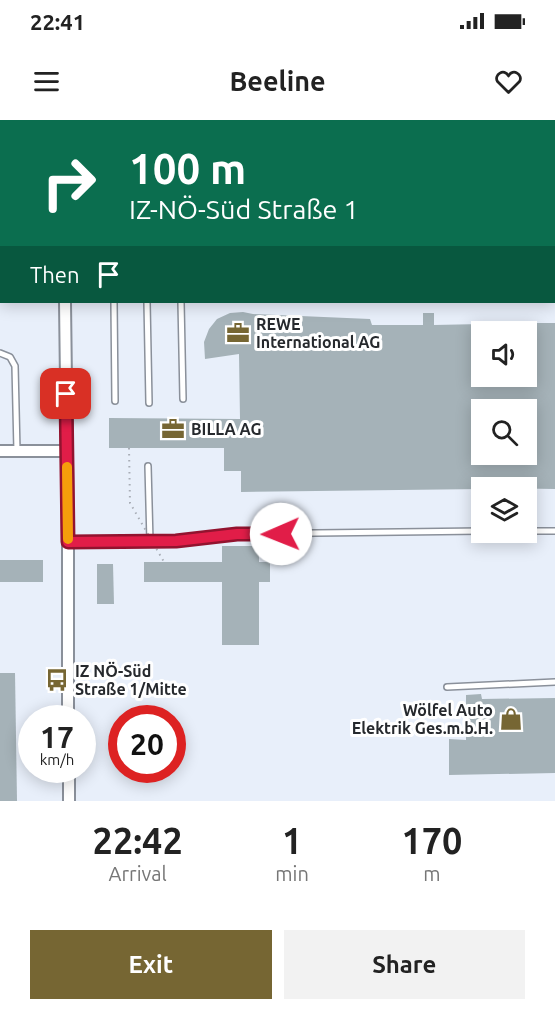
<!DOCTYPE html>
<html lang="en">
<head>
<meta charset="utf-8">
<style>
  :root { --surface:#fff; --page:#f2f2f2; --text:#222; --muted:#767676; --accent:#766633 }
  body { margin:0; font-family:Ubuntu,sans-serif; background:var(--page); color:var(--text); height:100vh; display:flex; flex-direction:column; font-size:22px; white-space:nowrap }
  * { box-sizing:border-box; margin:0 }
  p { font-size:20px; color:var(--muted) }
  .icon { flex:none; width:33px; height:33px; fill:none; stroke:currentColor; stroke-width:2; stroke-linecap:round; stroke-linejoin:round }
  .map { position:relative; height:681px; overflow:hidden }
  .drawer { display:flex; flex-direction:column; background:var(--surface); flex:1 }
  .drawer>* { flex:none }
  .guide { position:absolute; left:0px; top:0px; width:555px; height:183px; box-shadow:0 3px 15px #0003; background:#0b6e4f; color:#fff; overflow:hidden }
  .fabs { position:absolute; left:471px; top:201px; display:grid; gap:12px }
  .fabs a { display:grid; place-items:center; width:66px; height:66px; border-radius:0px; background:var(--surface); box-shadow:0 3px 15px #0003; font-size:30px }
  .speed { position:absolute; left:18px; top:585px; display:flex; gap:12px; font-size:30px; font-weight:700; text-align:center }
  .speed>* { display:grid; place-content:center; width:78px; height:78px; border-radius:50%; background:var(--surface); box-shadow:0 3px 15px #0003; line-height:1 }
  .speed small { font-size:15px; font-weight:400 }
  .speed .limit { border:9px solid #d22; background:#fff; color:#111 }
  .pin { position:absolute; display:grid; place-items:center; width:51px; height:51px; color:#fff; margin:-26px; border-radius:12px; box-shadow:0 3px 9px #0006 }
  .me { position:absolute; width:66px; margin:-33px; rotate:269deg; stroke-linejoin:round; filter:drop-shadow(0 0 4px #0008) }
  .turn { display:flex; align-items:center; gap:21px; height:126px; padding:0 30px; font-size:27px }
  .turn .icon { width:78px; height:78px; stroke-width:2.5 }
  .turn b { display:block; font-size:42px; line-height:51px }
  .then { display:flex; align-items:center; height:57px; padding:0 30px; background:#0003; gap:12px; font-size:22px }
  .eta { display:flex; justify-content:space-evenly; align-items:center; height:102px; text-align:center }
  .eta b { font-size:36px; font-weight:700; line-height:42px }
  .button { display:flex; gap:12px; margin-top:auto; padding:12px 30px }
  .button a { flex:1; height:69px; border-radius:0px; background:var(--accent); color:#fff; font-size:24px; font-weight:700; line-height:69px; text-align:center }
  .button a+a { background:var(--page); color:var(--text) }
  .status { display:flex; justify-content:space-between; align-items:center; height:42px; padding:0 30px; background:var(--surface); direction:ltr }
  .status svg { height:16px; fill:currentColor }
  header { display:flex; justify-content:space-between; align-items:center; height:78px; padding:0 30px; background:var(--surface); font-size:27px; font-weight:700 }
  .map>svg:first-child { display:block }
  .building { fill:#a5b2b8; fill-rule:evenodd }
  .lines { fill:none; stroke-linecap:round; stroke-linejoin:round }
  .lane-casing { stroke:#8a909a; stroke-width:8 }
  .street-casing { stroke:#8a909a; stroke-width:14 }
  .path { stroke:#a8adb6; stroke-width:2; stroke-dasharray:1.5 4.5; stroke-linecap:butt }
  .lane { stroke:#fff; stroke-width:5 }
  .street { stroke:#fff; stroke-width:10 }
  .path-bridge { stroke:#a8adb6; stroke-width:2; stroke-dasharray:1.5 4.5; stroke-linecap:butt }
  .route-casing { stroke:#92132f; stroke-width:15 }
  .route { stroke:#e11d48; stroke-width:10 }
  .slow { stroke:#f59e0b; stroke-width:10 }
  .labels { text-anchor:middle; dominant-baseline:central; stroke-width:6; stroke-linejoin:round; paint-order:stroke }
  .poi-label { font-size:16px; font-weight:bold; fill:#26292d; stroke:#fff; text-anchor:start }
</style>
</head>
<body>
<div class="status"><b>22:41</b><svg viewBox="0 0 49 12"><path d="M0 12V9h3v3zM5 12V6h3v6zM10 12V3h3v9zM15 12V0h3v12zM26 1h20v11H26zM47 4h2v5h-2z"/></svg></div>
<header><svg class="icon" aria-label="menu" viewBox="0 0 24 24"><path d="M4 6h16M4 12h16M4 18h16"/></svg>Beeline<svg class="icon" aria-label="heart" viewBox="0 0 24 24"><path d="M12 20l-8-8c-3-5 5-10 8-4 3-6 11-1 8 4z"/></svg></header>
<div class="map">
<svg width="555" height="681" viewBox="0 0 555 681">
  <rect width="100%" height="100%" fill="#e8effa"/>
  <!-- building -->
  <g class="building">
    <path d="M243 192 253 194 370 199 372 205H423V193H434V205L482 204V256H526V203H555V369L482 368V369L241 372V351H224V328H109V298L240 299 239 234 205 239 204 222 209 209 217 199 230 193ZM482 290H526V334H482Z"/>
    <polygon points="222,426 259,426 259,442 270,442 270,462 259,462 259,525 222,525 222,462 144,462 144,442 222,442"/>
    <rect x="0" y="440" width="43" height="22"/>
    <polygon points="97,444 113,444 114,484 97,484"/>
    <polygon points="0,553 15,553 17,681 0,681"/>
    <polygon points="481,574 482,579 555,578 555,653 449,655 449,619 466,620 466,575"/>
  </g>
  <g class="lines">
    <!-- lane casing -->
    <g class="lane-casing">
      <g id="lane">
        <polyline points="97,0 97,2"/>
        <polyline points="0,30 2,30"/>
        <polyline points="0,59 2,59"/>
        <polyline points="114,182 115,281"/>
        <polyline points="147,182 149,283"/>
        <polyline points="181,182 183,279"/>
        <polyline points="0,233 10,237 15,246 17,331"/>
        <polyline points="148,346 150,422"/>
        <polyline points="526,411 555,411"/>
        <polyline points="68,422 176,421 236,414 482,411"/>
        <polyline points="447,567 555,562"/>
      </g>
    </g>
    <!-- street casing -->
    <g class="street-casing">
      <g id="street">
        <polyline points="64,0 64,2"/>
        <polyline points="554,117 555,117"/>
        <polyline points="0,120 2,120"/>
        <polyline points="0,138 2,137"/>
        <polyline points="65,182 68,422 68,598"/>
        <polyline points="0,331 67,331"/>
        <polyline points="69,650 69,681"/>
      </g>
    </g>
    <!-- path -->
    <polyline class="path" points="554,132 555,132"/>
    <!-- lane -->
    <use href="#lane" class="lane"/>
    <!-- street -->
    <use href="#street" class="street"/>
    <!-- path-bridge -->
    <polyline class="path-bridge" points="129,328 130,383 164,442"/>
  </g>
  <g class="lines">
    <!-- route casing -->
    <g class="route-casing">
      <polyline id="route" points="66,274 68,422 176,421 237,414 281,414"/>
    </g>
    <!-- route -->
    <use href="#route" class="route"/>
    <!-- slow -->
    <polyline class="slow" points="67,347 68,419"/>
  </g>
  <!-- icons -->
  <defs>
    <g id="office-bare" transform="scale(1.8)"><path d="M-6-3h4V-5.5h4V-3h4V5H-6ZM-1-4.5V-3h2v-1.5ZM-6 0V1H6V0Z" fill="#766633" stroke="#fff" stroke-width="2.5" paint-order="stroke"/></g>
    <g id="bus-bare" transform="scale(1.8)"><path d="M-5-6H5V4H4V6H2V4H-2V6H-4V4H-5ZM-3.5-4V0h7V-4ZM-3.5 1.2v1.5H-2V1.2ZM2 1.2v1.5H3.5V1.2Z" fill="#766633" stroke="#fff" stroke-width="2.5" paint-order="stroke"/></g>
    <g id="shop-bare" transform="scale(1.8)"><path d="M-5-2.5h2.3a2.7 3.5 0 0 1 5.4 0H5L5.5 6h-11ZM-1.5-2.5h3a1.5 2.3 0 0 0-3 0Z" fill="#766633" stroke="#fff" stroke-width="2.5" paint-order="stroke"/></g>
  </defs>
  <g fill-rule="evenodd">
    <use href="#office-bare" x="238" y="213"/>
    <use href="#office-bare" x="173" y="309"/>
    <use href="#bus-bare" x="57" y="560"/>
    <use href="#shop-bare" x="511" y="599"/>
  </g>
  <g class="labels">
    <!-- poi labels -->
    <g class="poi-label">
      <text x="256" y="204">REWE<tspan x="256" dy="18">International AG</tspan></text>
      <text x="191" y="309">BILLA AG</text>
      <text x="75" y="551">IZ NÖ-Süd<tspan x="75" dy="18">Straße 1/Mitte</tspan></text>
      <text x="493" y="590" text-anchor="end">Wölfel Auto<tspan x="493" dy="18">Elektrik Ges.m.b.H.</tspan></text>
    </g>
  </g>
</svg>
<div class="fabs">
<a><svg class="icon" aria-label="sound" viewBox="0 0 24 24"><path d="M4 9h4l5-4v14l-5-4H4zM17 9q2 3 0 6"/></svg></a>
<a><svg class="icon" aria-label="search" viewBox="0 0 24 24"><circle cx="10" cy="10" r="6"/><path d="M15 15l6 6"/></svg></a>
<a><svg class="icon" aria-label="layers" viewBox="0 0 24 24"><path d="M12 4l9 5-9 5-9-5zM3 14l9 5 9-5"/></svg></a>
</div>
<div class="speed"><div>17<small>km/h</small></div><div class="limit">20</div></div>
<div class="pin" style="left:66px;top:274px;background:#d93025"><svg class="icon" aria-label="arrive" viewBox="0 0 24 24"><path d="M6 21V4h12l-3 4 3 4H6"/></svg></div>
<svg class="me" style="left:281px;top:414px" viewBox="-20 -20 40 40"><circle r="19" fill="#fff"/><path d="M0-13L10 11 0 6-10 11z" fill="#e11d48"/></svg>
<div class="guide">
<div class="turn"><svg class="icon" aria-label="right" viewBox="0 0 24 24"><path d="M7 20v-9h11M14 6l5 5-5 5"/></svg><div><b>100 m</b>IZ-NÖ-Süd Straße 1</div></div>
<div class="then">Then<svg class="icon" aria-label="arrive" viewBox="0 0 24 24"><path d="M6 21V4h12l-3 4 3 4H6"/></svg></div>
</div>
</div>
<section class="drawer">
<div class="eta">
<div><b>22:42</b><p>Arrival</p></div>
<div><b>1</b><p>min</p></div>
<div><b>170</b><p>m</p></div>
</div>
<div class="button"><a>Exit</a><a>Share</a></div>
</section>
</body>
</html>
